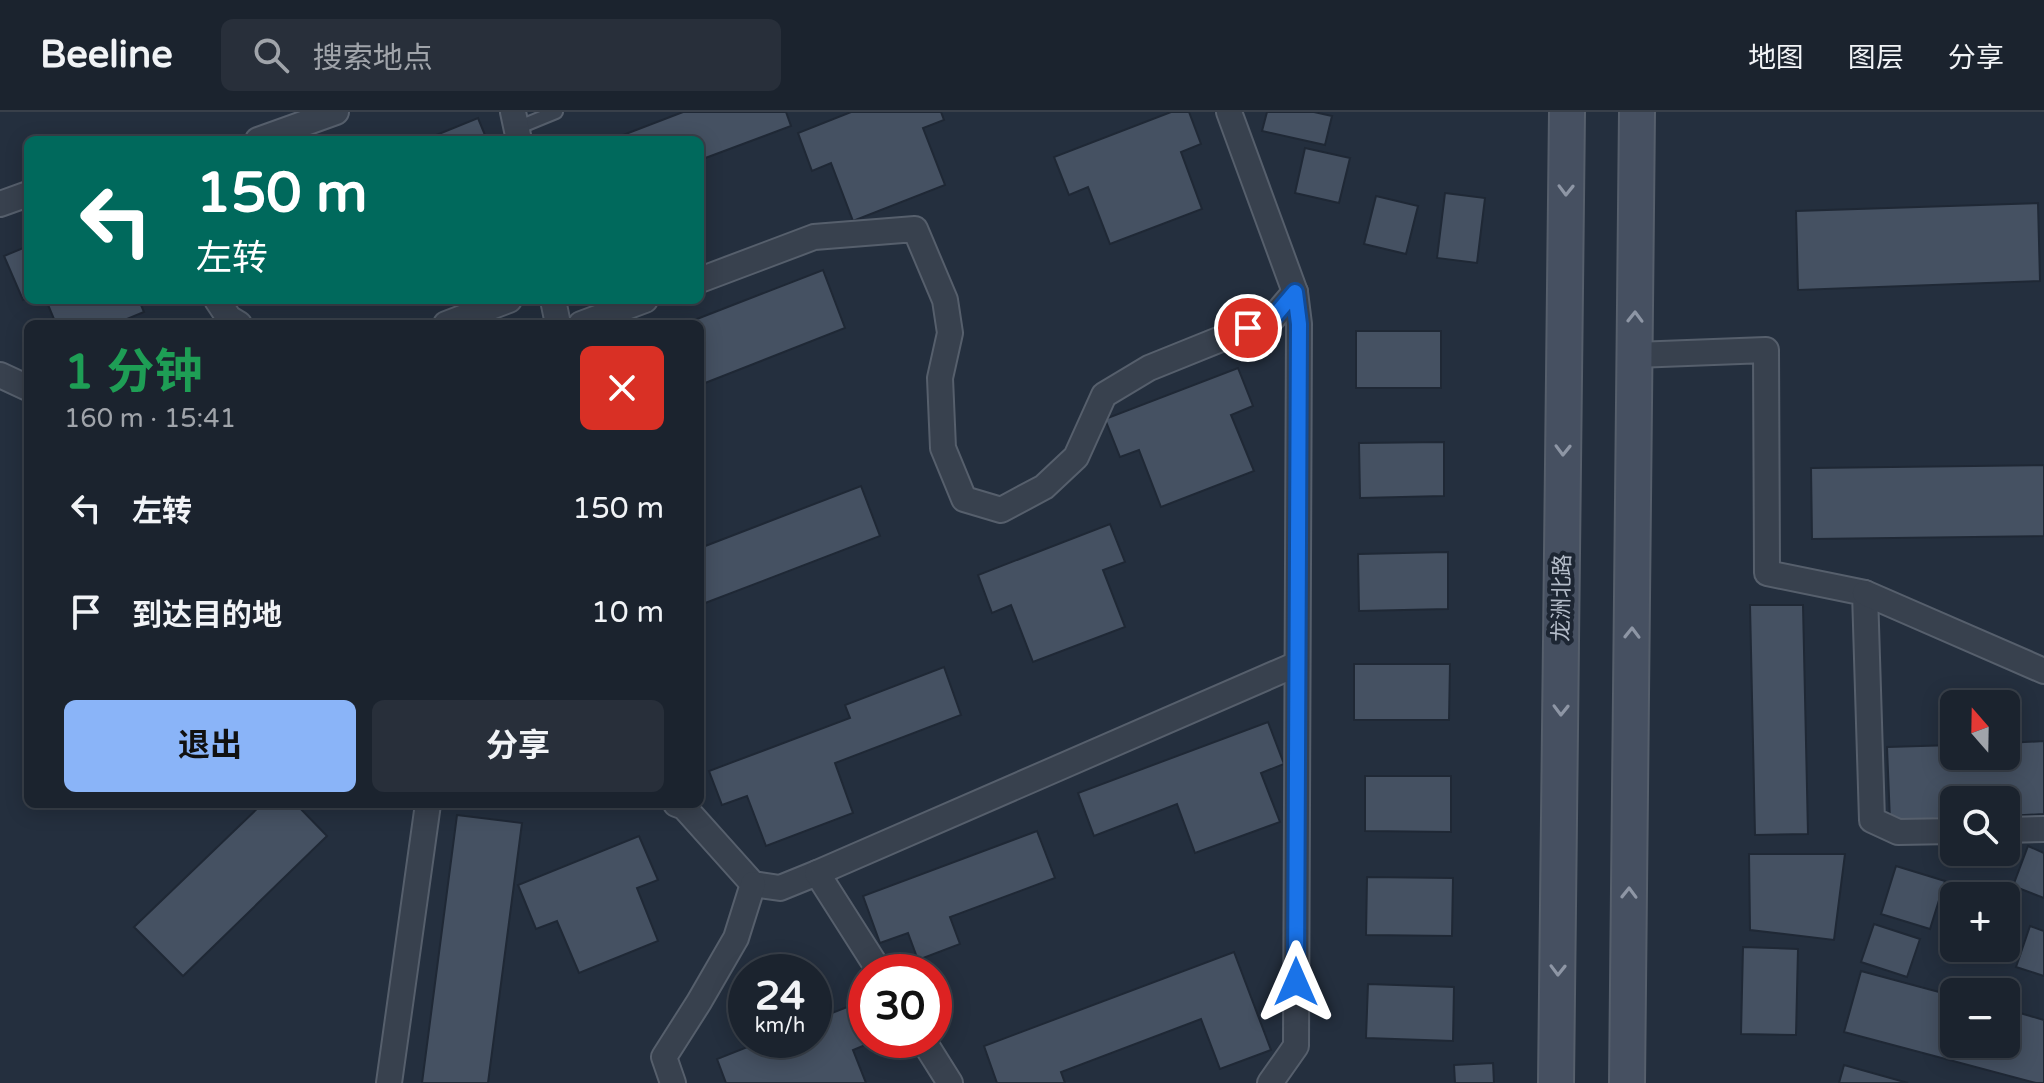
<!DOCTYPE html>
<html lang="zh">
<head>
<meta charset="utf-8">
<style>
  :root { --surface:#1b232e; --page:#282f3a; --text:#f1f3f6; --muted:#a0a4aa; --line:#39404a; --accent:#8ab4f8 }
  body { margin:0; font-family:"Varela Round","Noto Sans SC",sans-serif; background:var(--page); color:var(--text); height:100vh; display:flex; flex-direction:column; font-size:30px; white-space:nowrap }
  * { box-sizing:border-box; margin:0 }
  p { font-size:26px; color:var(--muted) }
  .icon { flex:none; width:44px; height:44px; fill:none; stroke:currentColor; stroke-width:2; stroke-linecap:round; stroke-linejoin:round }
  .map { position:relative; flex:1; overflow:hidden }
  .drawer { position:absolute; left:24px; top:208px; width:680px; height:488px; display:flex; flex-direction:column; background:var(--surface); border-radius:12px; box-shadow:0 4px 20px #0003,0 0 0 2px var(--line) }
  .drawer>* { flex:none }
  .top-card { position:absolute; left:24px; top:24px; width:680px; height:168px; border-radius:12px; box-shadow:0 4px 20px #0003,0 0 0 2px var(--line); background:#00695c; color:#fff; overflow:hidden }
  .needle { width:52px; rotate:340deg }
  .controls { position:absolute; left:1940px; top:578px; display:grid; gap:16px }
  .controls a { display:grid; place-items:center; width:80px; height:80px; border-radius:12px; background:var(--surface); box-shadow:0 4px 20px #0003,0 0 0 2px var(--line); font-size:40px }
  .speed { position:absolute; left:728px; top:842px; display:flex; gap:16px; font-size:40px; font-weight:700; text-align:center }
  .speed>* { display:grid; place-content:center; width:104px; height:104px; border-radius:50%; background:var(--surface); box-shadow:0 4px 20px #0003,0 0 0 2px var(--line); line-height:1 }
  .speed small { font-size:20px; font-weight:400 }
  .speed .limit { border:12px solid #d22; background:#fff; color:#111 }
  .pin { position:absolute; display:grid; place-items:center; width:68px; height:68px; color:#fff; margin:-34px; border:4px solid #fff; border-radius:50%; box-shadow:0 2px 8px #0007 }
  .me { position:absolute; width:88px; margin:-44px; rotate:0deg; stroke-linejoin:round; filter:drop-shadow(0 0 6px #0008) }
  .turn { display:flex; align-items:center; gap:28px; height:168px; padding:0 40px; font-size:36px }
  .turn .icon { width:104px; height:104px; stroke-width:2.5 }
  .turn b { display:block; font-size:56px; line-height:68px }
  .round { display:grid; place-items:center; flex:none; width:84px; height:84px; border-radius:12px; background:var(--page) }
  .overview { display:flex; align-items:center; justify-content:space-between; height:136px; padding:0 40px }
  h1 { font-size:48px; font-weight:700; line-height:60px; color:#1e9e55 }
  .primary-button { display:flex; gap:16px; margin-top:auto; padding:16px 40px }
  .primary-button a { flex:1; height:92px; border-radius:12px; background:var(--accent); color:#111; font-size:32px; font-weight:700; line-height:92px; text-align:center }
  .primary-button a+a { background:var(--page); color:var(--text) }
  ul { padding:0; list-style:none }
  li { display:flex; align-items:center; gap:24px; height:104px; padding:0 40px }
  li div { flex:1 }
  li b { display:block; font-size:30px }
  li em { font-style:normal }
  header { display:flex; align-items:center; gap:48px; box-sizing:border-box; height:112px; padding:0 40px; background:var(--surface); border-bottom:2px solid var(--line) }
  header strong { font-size:38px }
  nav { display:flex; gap:44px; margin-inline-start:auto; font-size:28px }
  .search { width:560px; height:72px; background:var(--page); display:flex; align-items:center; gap:20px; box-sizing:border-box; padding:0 28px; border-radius:12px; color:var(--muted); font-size:30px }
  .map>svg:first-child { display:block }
  .building { fill:#455162; stroke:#1f2835; stroke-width:2 }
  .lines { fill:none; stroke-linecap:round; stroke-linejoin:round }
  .lane-casing { stroke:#565f6c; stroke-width:16 }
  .street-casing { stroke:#565f6c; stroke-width:28 }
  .secondary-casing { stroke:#565f6c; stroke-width:38 }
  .lane { stroke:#38414e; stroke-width:12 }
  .street { stroke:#38414e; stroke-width:24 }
  .secondary { stroke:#465061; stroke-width:34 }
  .oneway { stroke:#8e96a5 }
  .route-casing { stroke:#114b97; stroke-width:20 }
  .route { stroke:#1a73e8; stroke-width:14 }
  .labels { text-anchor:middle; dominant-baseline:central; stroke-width:8; stroke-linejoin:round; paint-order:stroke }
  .street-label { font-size:22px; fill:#b4bcc9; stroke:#1d2633 }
</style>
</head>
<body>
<header>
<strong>Beeline</strong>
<div class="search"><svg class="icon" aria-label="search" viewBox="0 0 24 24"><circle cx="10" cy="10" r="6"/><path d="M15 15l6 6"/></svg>搜索地点</div>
<nav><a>地图</a><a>图层</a><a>分享</a></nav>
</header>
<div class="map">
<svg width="2044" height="971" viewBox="0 0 2044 971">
  <rect width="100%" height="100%" fill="#242f3e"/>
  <!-- building -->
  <g class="building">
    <polygon points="683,0 786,0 791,14 700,48 700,28 610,28"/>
    <polygon points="851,0 941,0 944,8 923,16 945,73 853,109 831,51 812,59 798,21"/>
    <polygon points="1171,0 1189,0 1201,32 1181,40 1202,97 1110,132 1088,75 1069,83 1054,45"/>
    <polygon points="1267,0 1314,0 1332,4 1325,33 1262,19"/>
    <polygon points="478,6 487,28 424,28"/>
    <polygon points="1305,36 1350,46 1339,91 1295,81"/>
    <polygon points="1445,81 1485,86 1477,151 1437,146"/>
    <polygon points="1376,84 1418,94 1406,142 1364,132"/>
    <polygon points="2038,91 2040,169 1798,178 1796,99"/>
    <polygon points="28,134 28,186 23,188 4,144"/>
    <polygon points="823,158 845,216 700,273 700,212 684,212"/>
    <polygon points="46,188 139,188 144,200 115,212 56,212"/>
    <rect x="1356" y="219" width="85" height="57"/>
    <polygon points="1238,256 1253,294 1231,303 1254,359 1161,395 1139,338 1120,345 1105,307"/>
    <polygon points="1444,330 1444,384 1360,386 1359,331"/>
    <polygon points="2044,353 2044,424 1812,427 1811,356"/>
    <polygon points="861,374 880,424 700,493 700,436"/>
    <polygon points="1110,412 1125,450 1103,458 1125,515 1033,550 1011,493 992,501 978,463"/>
    <polygon points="1448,440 1448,497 1359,499 1358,442"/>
    <polygon points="1750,493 1803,493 1808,722 1755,723"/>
    <polygon points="1354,552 1450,552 1449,608 1354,608"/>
    <polygon points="944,555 961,603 835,651 853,701 766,734 747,684 722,693 709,659 850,606 845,593"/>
    <polygon points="1268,610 1284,652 1261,661 1280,710 1195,741 1177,692 1094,724 1078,681"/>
    <polygon points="2044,629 2044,702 2006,704 2006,688 1954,688 1954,706 1890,709 1887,635 1954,633 1954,644 2006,644 2006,631"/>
    <polygon points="1365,664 1451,664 1451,720 1365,719"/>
    <polygon points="262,692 296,692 327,724 183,864 134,815"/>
    <polygon points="457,703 522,711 488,971 422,971"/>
    <polygon points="1037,719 1055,766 950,805 960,832 918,848 908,821 880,831 863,784"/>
    <polygon points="639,724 658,768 637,776 658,829 579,861 557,809 536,817 518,773"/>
    <polygon points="2028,734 2044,741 2044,786 2013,774"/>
    <polygon points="1749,742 1845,742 1834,828 1750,818"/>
    <polygon points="1896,754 1945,769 1930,817 1881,802"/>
    <polygon points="1367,765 1453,766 1452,824 1366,823"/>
    <polygon points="2006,798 2016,801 2006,840 1993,836 2006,836"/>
    <polygon points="1874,812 1920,827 1907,865 1861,850"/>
    <polygon points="2030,814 2044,819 2044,864 2016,855"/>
    <polygon points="1743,835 1798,837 1796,923 1741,922"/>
    <polygon points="1234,840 1271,938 1220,957 1201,907 1061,960 1065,971 997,971 984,934"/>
    <polygon points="1861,859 1954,884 1954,932 2006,932 2006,897 2044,908 2044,971 2036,971 1844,920"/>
    <polygon points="1368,872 1454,875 1453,929 1366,926"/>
    <polygon points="860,890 866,906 866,928 875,929 853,938 866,971 726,971 717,947 765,928 814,928 814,908"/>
    <polygon points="1493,951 1494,971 1455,971 1454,953"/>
    <polygon points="1844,953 1908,971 1839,971"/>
  </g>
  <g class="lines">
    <!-- lane casing -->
    <g class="lane-casing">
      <polyline id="lane" points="517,16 556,0"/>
    </g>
    <!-- street casing -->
    <g class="street-casing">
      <g id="street">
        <polyline points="513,0 519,28"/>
        <polyline points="1229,0 1295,180 1299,212 1296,934 1270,971"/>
        <polyline points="258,28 336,0"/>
        <polyline points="0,92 28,82"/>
        <polyline points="700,168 814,125 915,117 945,188 950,221 940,266 943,336 964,387 1001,398 1044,375 1076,345 1104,283 1149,256 1273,206 1295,180"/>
        <polyline points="217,188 229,206 239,212"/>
        <polyline points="553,188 558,212"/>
        <polyline points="446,212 509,188"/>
        <polyline points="581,212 645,188"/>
        <polyline points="1635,243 1766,238 1767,461 1865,481 1872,708 1898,720 1954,719"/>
        <polyline points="0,263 28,276"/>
        <polyline points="1865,481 2044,559"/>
        <polyline points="676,692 684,695 753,772 780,776 817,761"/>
        <polyline points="2006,718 2044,717"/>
        <polyline points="880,860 817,761 1297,552"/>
        <polyline points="923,928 950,971"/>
        <polyline points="389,971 428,692"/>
        <polyline points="673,971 664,945 699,890 736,826 753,772"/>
      </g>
    </g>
    <!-- secondary casing -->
    <g class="secondary-casing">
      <g id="secondary">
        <polyline points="1556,971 1567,0"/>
        <polyline points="1627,971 1637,0"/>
      </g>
    </g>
    <!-- lane -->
    <use href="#lane" class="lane"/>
    <!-- street -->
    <use href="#street" class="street"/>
    <!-- secondary -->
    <use href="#secondary" class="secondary"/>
  </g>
  <!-- one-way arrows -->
  <defs><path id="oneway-chevron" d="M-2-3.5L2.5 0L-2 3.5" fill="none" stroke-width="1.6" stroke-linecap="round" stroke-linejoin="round" transform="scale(2)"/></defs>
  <g class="oneway">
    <use href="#oneway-chevron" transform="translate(1566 78) rotate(91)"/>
    <use href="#oneway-chevron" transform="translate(1635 205) rotate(-89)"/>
    <use href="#oneway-chevron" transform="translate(1563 338) rotate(91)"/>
    <use href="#oneway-chevron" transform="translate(1632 521) rotate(-89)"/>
    <use href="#oneway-chevron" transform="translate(1561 598) rotate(91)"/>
    <use href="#oneway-chevron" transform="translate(1629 781) rotate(-89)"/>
    <use href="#oneway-chevron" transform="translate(1558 858) rotate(91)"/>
  </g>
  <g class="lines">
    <!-- route casing -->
    <g class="route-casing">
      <polyline id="route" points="1248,216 1273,206 1295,180 1299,212 1296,870"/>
    </g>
    <!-- route -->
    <use href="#route" class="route"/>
  </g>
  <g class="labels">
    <!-- street labels -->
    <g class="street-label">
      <text transform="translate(1562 486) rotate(-89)">龙洲北路</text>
    </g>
  </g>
</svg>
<div class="controls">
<a><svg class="needle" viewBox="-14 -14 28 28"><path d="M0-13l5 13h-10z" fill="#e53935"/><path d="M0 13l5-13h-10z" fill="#a0a4aa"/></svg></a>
<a><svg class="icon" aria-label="search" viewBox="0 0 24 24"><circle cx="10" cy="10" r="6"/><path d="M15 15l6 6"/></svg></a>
<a>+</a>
<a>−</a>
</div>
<div class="speed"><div>24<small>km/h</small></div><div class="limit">30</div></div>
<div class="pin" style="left:1248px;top:216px;background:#d93025"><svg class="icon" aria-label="arrive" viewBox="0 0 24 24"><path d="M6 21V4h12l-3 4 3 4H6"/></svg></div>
<svg class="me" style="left:1296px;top:870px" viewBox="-20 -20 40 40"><path d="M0-17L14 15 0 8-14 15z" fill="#1a73e8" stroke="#fff" stroke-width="4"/></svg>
<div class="top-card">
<div class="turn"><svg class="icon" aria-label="left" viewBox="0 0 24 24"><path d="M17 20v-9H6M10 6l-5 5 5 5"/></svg><div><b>150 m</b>左转</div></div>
</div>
<section class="drawer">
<div class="overview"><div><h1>1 分钟</h1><p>160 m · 15:41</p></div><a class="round" style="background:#d93025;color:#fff"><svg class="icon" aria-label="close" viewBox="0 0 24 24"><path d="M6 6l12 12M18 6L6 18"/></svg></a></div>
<ul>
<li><svg class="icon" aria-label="left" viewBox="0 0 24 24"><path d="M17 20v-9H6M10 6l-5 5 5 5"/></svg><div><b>左转</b></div><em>150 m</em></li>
<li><svg class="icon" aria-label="arrive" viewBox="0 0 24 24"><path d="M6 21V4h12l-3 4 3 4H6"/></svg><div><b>到达目的地</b></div><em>10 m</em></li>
</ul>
<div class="primary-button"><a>退出</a><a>分享</a></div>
</section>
</div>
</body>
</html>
